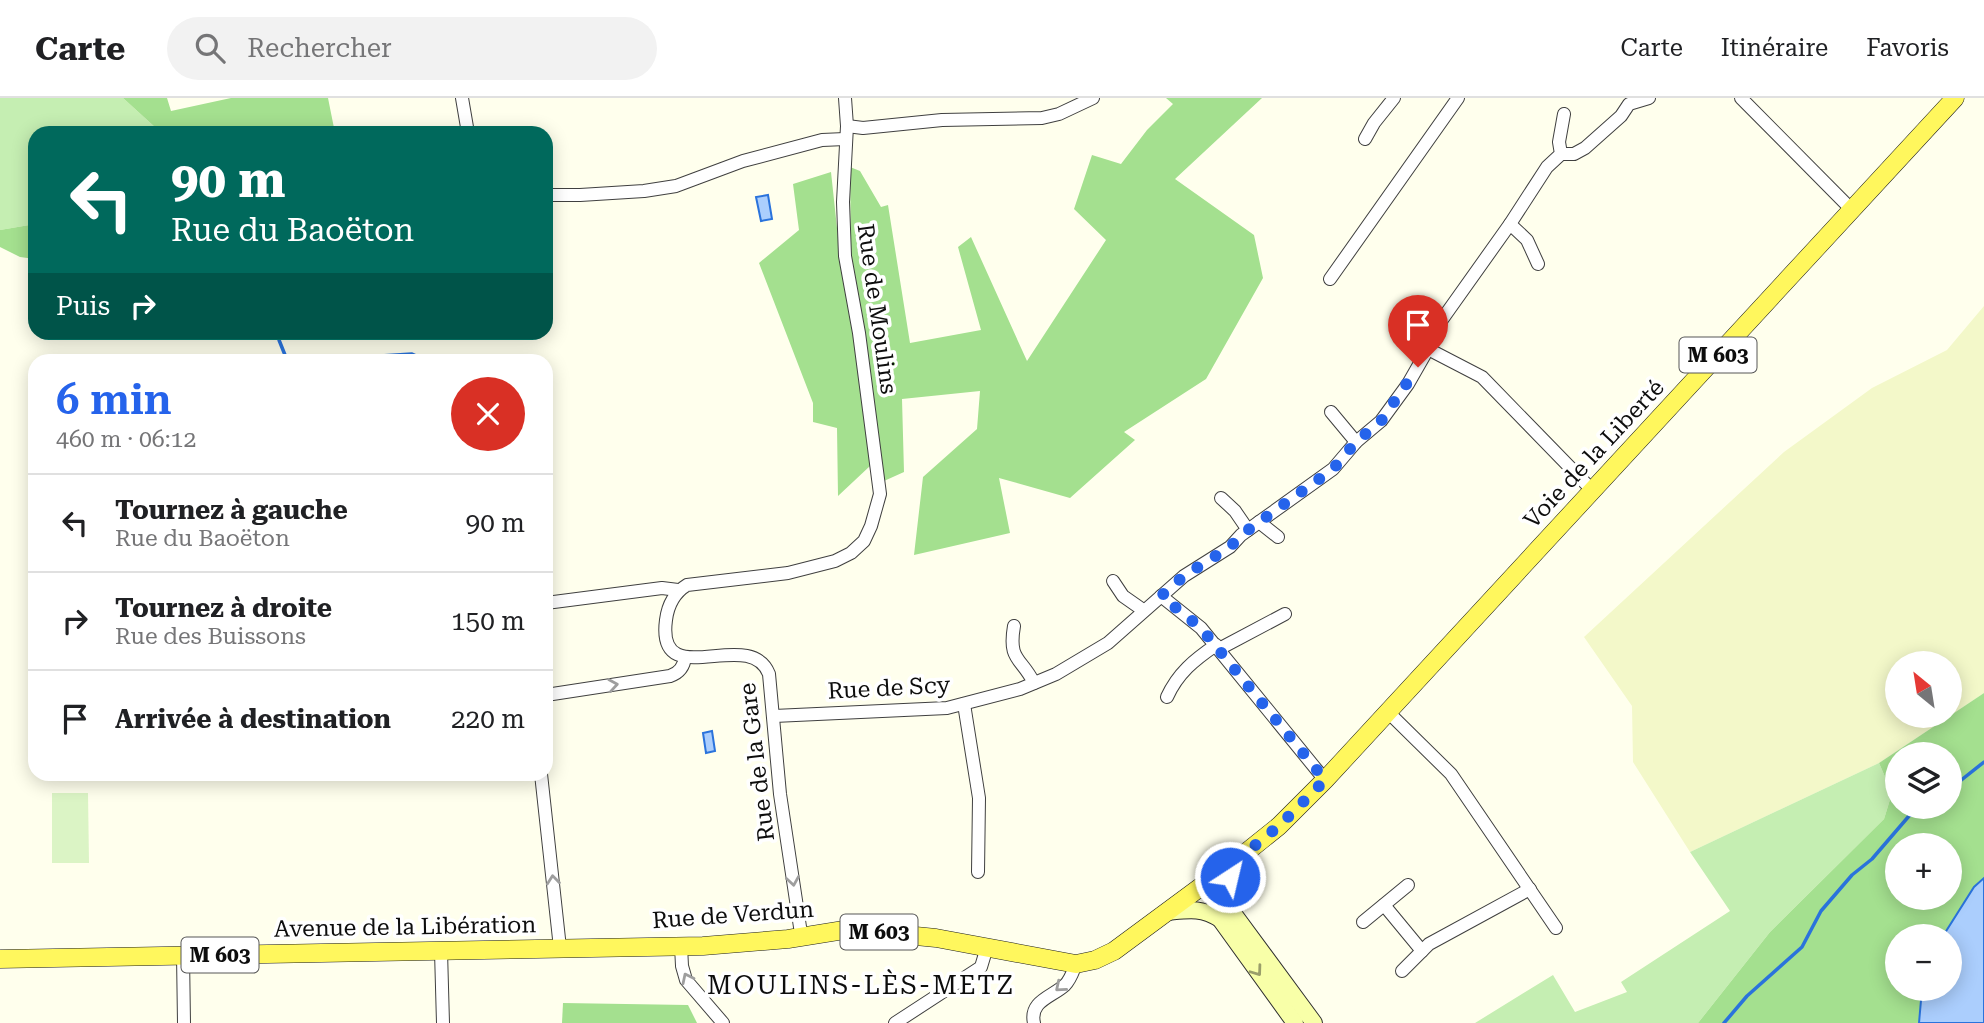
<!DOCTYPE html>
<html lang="fr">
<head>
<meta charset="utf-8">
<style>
  :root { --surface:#fff; --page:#f2f2f2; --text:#202124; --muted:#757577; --line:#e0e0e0; --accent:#2563eb }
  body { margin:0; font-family:"Roboto Serif",serif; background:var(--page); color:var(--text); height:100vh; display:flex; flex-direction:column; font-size:26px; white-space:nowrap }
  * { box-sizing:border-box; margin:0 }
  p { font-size:23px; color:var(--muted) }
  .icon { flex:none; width:38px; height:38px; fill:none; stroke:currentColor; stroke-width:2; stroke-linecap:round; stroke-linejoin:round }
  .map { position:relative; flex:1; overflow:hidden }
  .drawer { position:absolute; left:28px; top:256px; width:525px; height:427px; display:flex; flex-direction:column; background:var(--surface); border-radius:21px; box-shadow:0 4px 18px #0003 }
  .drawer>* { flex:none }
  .banner { position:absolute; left:28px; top:28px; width:525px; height:214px; border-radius:21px; box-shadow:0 4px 18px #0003; background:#00695c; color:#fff; overflow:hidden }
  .needle { width:46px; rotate:330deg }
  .controls { position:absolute; left:1885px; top:553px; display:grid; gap:14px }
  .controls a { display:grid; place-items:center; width:77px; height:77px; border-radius:50%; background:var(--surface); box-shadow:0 4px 18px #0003; font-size:35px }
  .pin { position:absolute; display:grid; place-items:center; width:60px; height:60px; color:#fff; margin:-72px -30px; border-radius:50% 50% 50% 0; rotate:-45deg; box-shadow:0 0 7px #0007 }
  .pin .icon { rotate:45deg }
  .me { position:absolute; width:77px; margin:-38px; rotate:35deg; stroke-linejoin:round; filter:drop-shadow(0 0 5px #0008) }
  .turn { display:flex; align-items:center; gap:24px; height:147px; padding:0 28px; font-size:32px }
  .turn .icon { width:91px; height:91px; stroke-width:2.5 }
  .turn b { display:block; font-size:49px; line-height:60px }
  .then { display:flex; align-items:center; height:66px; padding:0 28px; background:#0003; gap:14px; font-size:26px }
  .round { display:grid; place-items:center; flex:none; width:74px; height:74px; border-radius:37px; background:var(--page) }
  .head { display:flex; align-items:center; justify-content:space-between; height:119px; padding:0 28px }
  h1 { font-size:42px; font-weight:600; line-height:52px; color:var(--accent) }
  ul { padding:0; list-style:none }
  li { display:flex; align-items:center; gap:21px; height:98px; padding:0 28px; border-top:2px solid var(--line) }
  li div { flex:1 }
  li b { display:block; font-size:26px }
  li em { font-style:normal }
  header { display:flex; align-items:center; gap:42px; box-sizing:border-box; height:98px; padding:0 35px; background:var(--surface); border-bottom:2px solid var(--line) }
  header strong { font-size:33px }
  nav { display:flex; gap:38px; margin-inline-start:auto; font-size:24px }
  .search { width:490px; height:63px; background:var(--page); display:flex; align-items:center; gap:18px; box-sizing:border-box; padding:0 24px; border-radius:38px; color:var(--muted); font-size:26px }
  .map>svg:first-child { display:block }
  .farmland { fill:#f3f8c9; fill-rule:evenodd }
  .green { fill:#c5eeb2 }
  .forest { fill:#a4e08f; fill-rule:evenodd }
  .pitch { fill:#dbf4c5 }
  .water { fill:#abcefd; stroke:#2a73dc; stroke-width:2 }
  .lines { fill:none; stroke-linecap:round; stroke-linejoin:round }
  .stream { stroke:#2a73dc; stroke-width:3.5 }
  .street-casing { stroke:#404040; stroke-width:14 }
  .secondary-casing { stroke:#2f2f2f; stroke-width:18 }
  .primary-casing { stroke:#1e1e1e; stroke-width:19 }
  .street { stroke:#fff; stroke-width:12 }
  .secondary { stroke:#f8ffa8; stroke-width:16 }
  .primary { stroke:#fff75d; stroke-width:18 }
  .oneway { stroke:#9e9e9e }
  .oneway2 { stroke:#9a9e6a }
  .route { stroke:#2563eb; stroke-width:12; stroke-dasharray:0 21.6 }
  .labels { text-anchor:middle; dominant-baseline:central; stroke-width:7; stroke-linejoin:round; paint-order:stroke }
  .shield { fill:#fff; stroke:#565656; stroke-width:2 }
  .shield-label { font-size:21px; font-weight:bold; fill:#0d0d0d }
  .street-label { font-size:23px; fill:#0d0d0d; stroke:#fff }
  .quarter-label { font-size:26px; letter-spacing:2px; fill:#0d0d0d; stroke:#fff }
</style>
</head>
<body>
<header>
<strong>Carte</strong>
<div class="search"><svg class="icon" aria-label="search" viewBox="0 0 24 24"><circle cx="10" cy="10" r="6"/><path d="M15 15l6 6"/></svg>Rechercher</div>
<nav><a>Carte</a><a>Itinéraire</a><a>Favoris</a></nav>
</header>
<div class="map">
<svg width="1984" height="925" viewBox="0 0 1984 925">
  <rect width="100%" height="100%" fill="#ffffed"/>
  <!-- farmland -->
  <path class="farmland" d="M1984 208V595L1879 665 1690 754 1633 664 1632 608 1584 539 1784 354 1872 290 1947 252ZM1897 565H1950V618H1897Z"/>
  <!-- green -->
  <g class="green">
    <polygon points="0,0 123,0 157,31 158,35 35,35 35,126 0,132"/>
    <polygon points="1879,665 1892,695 1884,721 1770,834 1698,925 1475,925 1553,877 1575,914 1627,894 1621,884 1730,813 1690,754"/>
  </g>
  <!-- forest -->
  <g class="forest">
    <polygon points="123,0 167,0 171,13 231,0 328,0 335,35 158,35 157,31"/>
    <polygon points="1166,0 1262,0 1175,81 1254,137 1263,180 1206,281 1124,334 1135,342 1070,400 999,380 1010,435 914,457 923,379 977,331 980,293 902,301 904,374 884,383 851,159 850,69 860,73 881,109 888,107 910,245 981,232 958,149 971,139 1027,263 1106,142 1074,111 1092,57 1121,66 1147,32 1173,6"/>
    <polygon points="831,74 840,158 859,267 870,368 838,398 837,330 813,324 813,305 759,165 799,132 793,86"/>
    <polygon points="35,126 35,161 20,159 0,149 0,132"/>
    <path d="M1984 595V780L1974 790 1943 838H1897V891H1922L1919 925H1698L1770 834 1884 721 1892 695 1879 665ZM1897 656H1950V709H1897ZM1897 747H1950V800H1897Z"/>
    <polygon points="563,905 688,907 697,925 562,925"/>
  </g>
  <!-- pitch -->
  <polygon class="pitch" points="52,695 88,695 89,765 52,765"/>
  <!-- water -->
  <g class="water">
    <polygon points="768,97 772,121 761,123 756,99"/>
    <polygon points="712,633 715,653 706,655 703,635"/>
    <polygon points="1984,780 1984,925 1919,925 1922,891 1950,891 1950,838 1943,838 1974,789"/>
  </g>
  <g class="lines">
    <!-- stream -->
    <g class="stream">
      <polyline points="279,242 287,262"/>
      <polyline points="317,262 412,256 425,262"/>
      <polyline points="1950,691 1984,664"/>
      <polyline points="1724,925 1747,898 1802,849 1821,813 1852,777 1872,761 1909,718 1923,709"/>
    </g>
    <!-- street casing -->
    <g class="street-casing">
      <g id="street">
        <polyline points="462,0 468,35"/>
        <polyline points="1741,0 1852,112"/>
        <polyline points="847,28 863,30 942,22 1042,20 1059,16 1093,0"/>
        <polyline points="1365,41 1374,25 1394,0"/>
        <polyline points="1561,56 1574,56 1585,50 1621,18 1629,6 1649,0"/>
        <polyline points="546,97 580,97 644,93 676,88 743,63 822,42 845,41"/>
        <polyline points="1510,126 1527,142 1538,166"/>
        <polyline points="1330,181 1458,0"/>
        <polyline points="1428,251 1482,279 1593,393"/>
        <polyline points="1331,314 1356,344"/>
        <polyline points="1221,400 1235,413 1248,432"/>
        <polyline points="1259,424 1278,439"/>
        <polyline points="1113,483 1123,498 1143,512"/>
        <polyline points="1161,498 1201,530 1325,682"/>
        <polyline points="546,505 662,490 678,492"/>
        <path d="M1014 528C1008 563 1021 559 1034 585"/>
        <polyline points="1219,551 1285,516"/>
        <path d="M546 597 670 578C679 575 684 569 685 559"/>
        <path d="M1167 599C1178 575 1194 562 1216 547"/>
        <polyline points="964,606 979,700 978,774"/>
        <polyline points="1388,614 1451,676 1556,830"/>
        <polyline points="774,618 947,610 1020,591 1056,576 1108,545 1184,478 1230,449 1241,437 1333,371 1356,344 1381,323 1408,286 1428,251 1441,223 1510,126 1547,69 1561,56 1559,44 1564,16"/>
        <polyline points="541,676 560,850"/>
        <polyline points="1384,807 1422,853"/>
        <polyline points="1363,824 1408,787"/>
        <path d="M803 839 800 829 780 696 769 576C750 527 656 597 666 522 668 506 674 495 687 487L788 475 835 463 851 455 864 443 871 428 880 396 859 235 845 158 843 104 847 28 845 0"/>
        <polyline points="681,848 682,868 686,882 723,925"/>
        <polyline points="441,853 443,925"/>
        <polyline points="183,857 184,925"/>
        <polyline points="1402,873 1429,846 1530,791"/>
        <polyline points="895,925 981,869 987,849"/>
        <path d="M1034 925C1029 903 1052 899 1065 887 1071 881 1073 873 1076 866"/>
      </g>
    </g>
    <!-- secondary casing -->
    <g class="secondary-casing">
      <g id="secondary">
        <polyline points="1233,765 1230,795 1233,815"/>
        <polyline points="1206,785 1233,815 1314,925"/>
        <polyline points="1213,798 1220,821 1295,925"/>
        <path d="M1167 814C1188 812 1201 809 1220 821"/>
      </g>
    </g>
    <!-- primary casing -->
    <g class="primary-casing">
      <polyline id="primary" points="0,861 703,848 788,841 844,832 865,833 936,840 1076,866 1095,862 1114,853 1233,765 1279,728 1325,682 1955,0"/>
    </g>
    <!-- street -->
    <use href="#street" class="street"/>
    <!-- secondary -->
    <use href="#secondary" class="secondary"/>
    <!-- primary -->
    <use href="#primary" class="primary"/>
  </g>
  <!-- one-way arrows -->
  <defs><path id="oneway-chevron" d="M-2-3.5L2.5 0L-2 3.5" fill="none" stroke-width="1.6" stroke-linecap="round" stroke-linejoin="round" transform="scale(1.75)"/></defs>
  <g class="oneway">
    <use href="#oneway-chevron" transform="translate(613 587) rotate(-9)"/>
    <use href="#oneway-chevron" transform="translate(553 782) rotate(-96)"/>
    <use href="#oneway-chevron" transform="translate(793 783) rotate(81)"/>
    <use href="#oneway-chevron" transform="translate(687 880) rotate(-116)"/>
    <use href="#oneway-chevron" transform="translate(1060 889) rotate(140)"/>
  </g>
  <use class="oneway2" href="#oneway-chevron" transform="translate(1257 873) rotate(54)"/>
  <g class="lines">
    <!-- route -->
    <polyline class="route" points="1230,779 1233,765 1279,728 1325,682 1201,530 1161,498 1184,478 1230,449 1241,437 1333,371 1356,344 1381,323 1418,269"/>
  </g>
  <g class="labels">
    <!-- shield labels -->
    <g class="shield">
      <rect x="1679.5" y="239.5" width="77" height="35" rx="5"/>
      <rect x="840.5" y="816.5" width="77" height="35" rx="5"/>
      <rect x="181.5" y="839.5" width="77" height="35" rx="5"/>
    </g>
    <g class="shield-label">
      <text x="1718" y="257">M 603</text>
      <text x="879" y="834">M 603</text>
      <text x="220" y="857">M 603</text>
    </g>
    <!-- street labels -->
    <g class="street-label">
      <text transform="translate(877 211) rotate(82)">Rue de Moulins</text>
      <text transform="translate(1594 356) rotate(-47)">Voie de la Liberté</text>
      <text transform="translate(889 590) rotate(-3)">Rue de Scy</text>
      <text transform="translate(757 664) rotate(-97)">Rue de la Gare</text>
      <text transform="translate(733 817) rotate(-4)">Rue de Verdun</text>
      <text transform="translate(405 829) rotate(-1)">Avenue de la Libération</text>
    </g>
    <!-- quarter labels -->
    <g class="quarter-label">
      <text x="861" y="887">MOULINS-LÈS-METZ</text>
    </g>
  </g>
</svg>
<div class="controls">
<a><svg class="needle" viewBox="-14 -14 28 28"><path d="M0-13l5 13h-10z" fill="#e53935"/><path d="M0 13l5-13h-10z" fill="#757577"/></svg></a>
<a><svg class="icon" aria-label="layers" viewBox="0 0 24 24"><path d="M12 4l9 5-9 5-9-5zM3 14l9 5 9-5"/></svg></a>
<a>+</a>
<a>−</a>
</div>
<div class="pin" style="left:1418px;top:269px;background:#d93025"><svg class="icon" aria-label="arrive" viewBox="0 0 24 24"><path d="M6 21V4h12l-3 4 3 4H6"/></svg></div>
<svg class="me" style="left:1230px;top:779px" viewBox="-20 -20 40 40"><circle r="17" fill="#2563eb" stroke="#fff" stroke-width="3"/><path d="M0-11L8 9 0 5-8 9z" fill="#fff"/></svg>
<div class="banner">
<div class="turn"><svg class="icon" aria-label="left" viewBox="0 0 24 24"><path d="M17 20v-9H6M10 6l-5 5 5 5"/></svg><div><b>90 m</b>Rue du Baoëton</div></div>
<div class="then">Puis<svg class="icon" aria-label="right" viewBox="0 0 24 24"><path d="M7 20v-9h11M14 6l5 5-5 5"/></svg></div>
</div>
<section class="drawer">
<div class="head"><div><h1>6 min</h1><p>460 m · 06:12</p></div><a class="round" style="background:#d93025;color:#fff"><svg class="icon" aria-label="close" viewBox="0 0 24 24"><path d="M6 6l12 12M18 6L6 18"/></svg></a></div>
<ul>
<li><svg class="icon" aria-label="left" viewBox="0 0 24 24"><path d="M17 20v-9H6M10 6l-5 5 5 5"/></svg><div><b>Tournez à gauche</b><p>Rue du Baoëton</p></div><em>90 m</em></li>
<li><svg class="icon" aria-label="right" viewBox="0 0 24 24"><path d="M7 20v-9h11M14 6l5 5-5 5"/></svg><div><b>Tournez à droite</b><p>Rue des Buissons</p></div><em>150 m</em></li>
<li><svg class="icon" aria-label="arrive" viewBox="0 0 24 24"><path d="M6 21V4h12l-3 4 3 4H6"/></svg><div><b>Arrivée à destination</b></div><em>220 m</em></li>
</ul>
</section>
</div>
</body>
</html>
